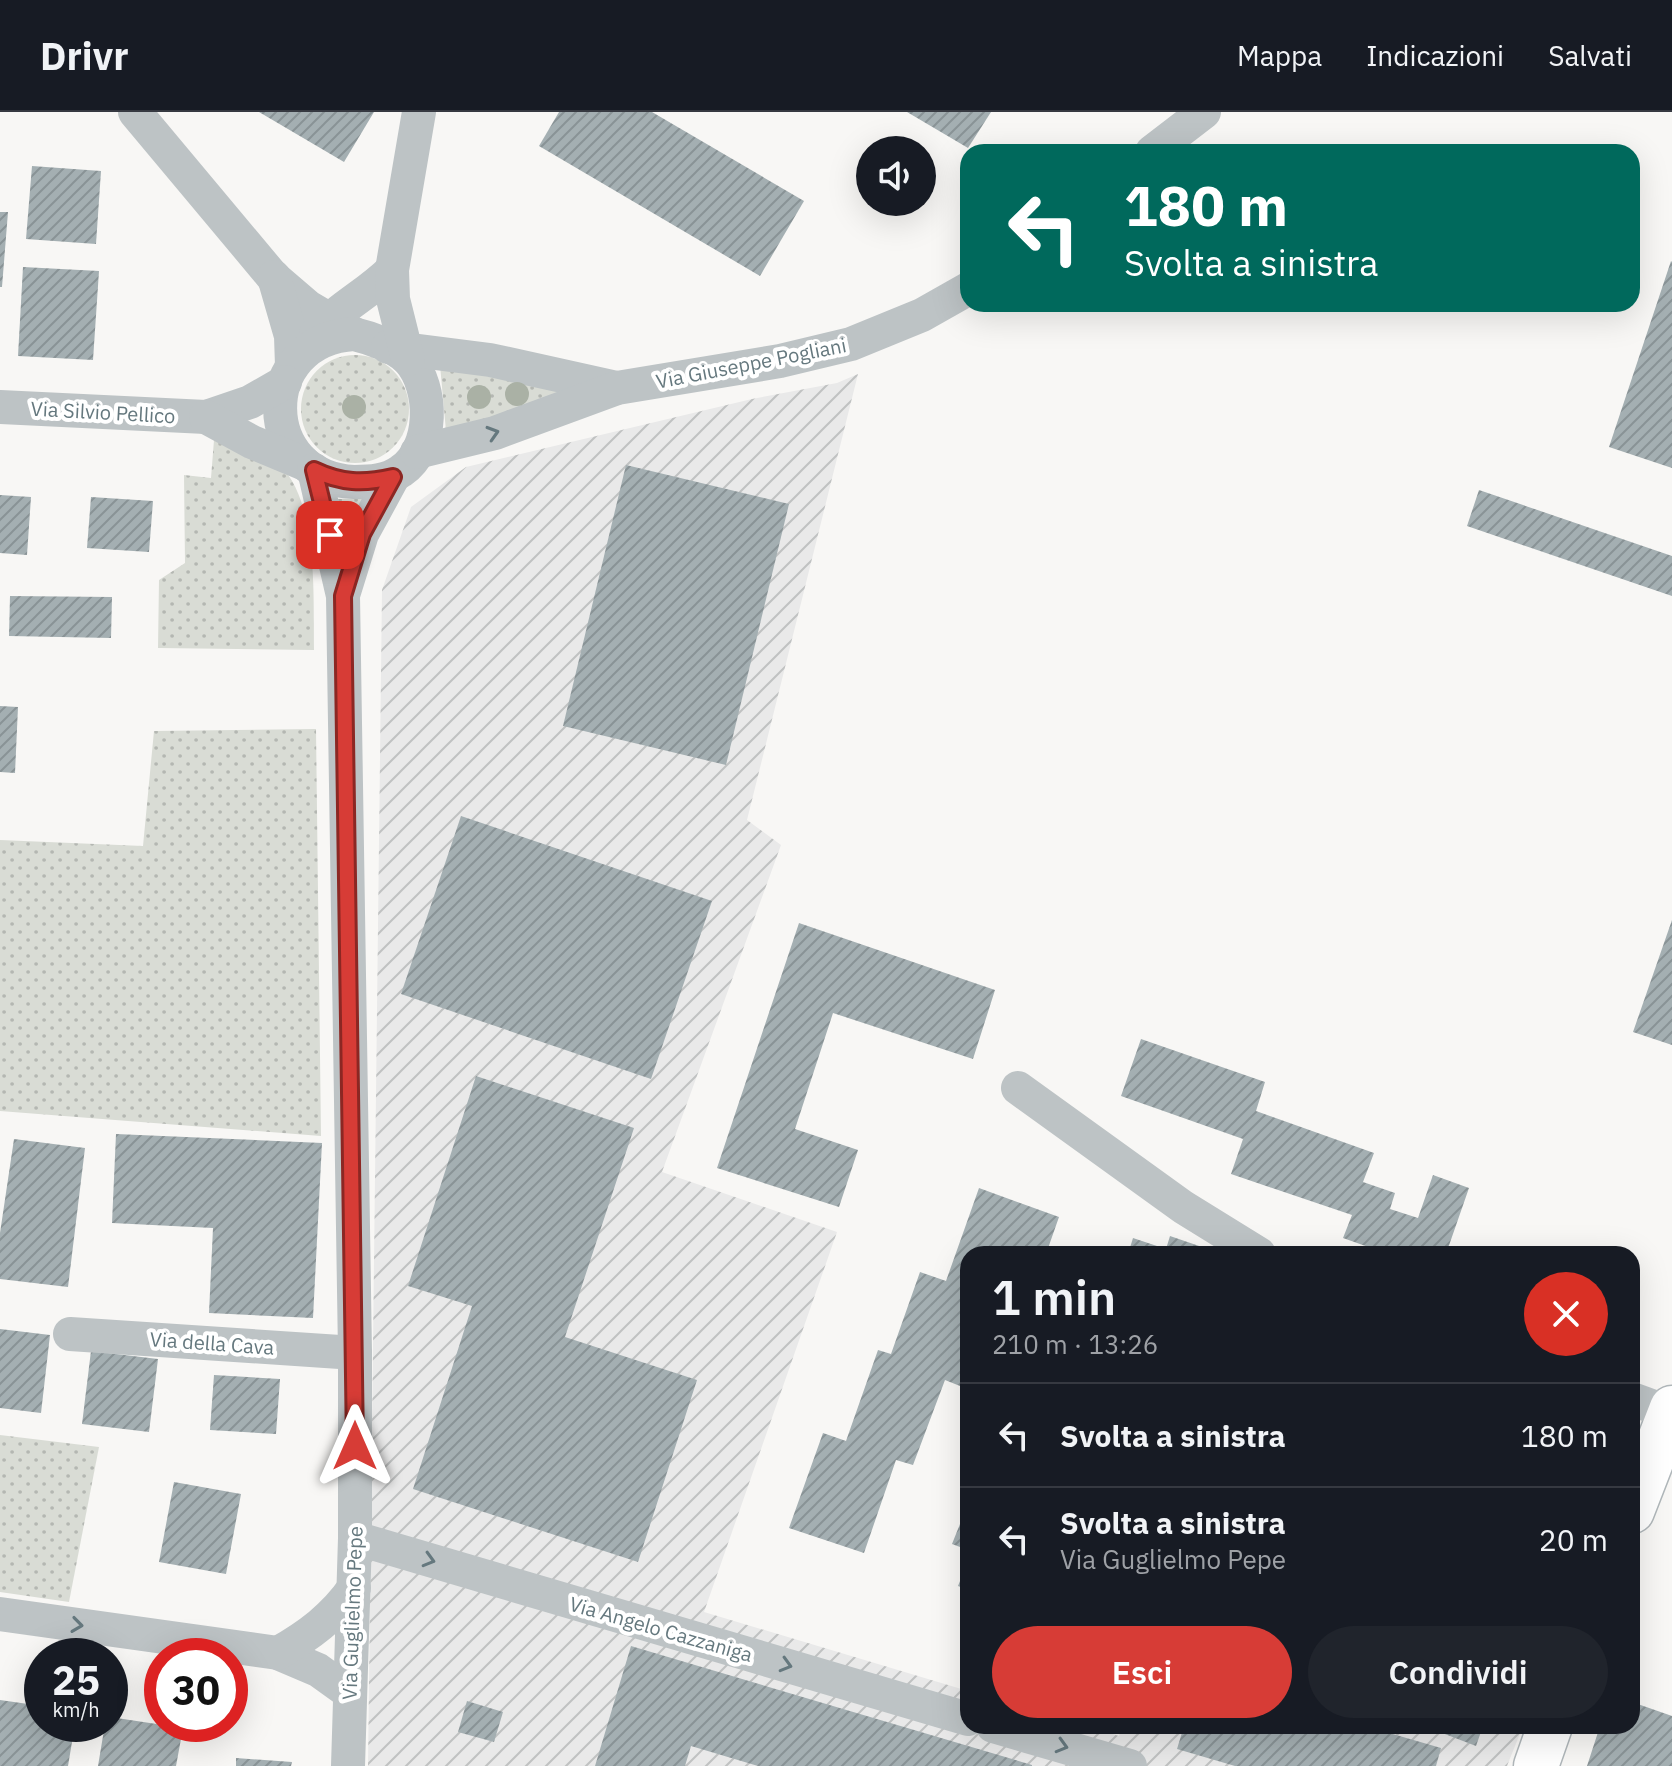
<!DOCTYPE html>
<html lang="it">
<head>
<meta charset="utf-8">
<style>
  :root { --surface:#171b24; --page:#20242c; --text:#f1f3f6; --muted:#9ea1a6; --line:#363941; --accent:#d73c36 }
  body { margin:0; font-family:"IBM Plex Sans",sans-serif; background:var(--page); color:var(--text); height:100vh; display:flex; flex-direction:column; font-size:30px; white-space:nowrap }
  * { box-sizing:border-box; margin:0 }
  p { font-size:26px; color:var(--muted) }
  .icon { flex:none; width:44px; height:44px; fill:none; stroke:currentColor; stroke-width:2; stroke-linecap:round; stroke-linejoin:round }
  .map { position:relative; flex:1; overflow:hidden }
  .side { position:absolute; left:960px; top:1134px; width:680px; height:488px; display:flex; flex-direction:column; background:var(--surface); border-radius:24px; box-shadow:0 8px 32px #0002 }
  .side>* { flex:none }
  .guide { position:absolute; left:960px; top:32px; width:680px; height:168px; border-radius:24px; box-shadow:0 8px 32px #0002; background:#00695c; color:#fff; overflow:hidden }
  .controls { position:absolute; left:856px; top:24px; display:grid; gap:16px }
  .controls a { display:grid; place-items:center; width:80px; height:80px; border-radius:50%; background:var(--surface); box-shadow:0 8px 32px #0002; font-size:40px }
  .speed { position:absolute; left:24px; top:1526px; display:flex; gap:16px; font-size:40px; font-weight:700; text-align:center }
  .speed>* { display:grid; place-content:center; width:104px; height:104px; border-radius:50%; background:var(--surface); box-shadow:0 8px 32px #0002; line-height:1 }
  .speed small { font-size:20px; font-weight:400 }
  .speed .limit { border:12px solid #d22; background:#fff; color:#111 }
  .pin { position:absolute; display:grid; place-items:center; width:68px; height:68px; color:#fff; margin:-34px; border-radius:16px; box-shadow:0 4px 12px #0006 }
  .me { position:absolute; width:88px; margin:-44px; rotate:0deg; stroke-linejoin:round; filter:drop-shadow(0 0 6px #0008) }
  .turn { display:flex; align-items:center; gap:28px; height:168px; padding:0 32px; font-size:36px }
  .turn .icon { width:104px; height:104px; stroke-width:2.5 }
  .turn b { display:block; font-size:56px; line-height:68px }
  .round { display:grid; place-items:center; flex:none; width:84px; height:84px; border-radius:42px; background:var(--page) }
  .head { display:flex; align-items:center; justify-content:space-between; height:136px; padding:0 32px }
  h1 { font-size:48px; font-weight:600; line-height:60px }
  .primary-button { display:flex; gap:16px; margin-top:auto; padding:16px 32px }
  .primary-button a { flex:1; height:92px; border-radius:48px; background:var(--accent); color:#fff; font-size:32px; font-weight:600; line-height:92px; text-align:center }
  .primary-button a+a { background:var(--page); color:var(--text) }
  ul { padding:0; list-style:none }
  li { display:flex; align-items:center; gap:24px; height:104px; padding:0 32px; border-top:2px solid var(--line) }
  li div { flex:1 }
  li b { display:block; font-size:30px }
  li em { font-style:normal }
  header { display:flex; align-items:center; gap:48px; box-sizing:border-box; height:112px; padding:0 40px; background:var(--surface); border-bottom:2px solid var(--line) }
  header strong { font-size:38px }
  nav { display:flex; gap:44px; margin-inline-start:auto; font-size:28px }
  .map>svg:first-child { display:block }
  .industrial { fill:url(#industrial-furrows) }
  .grass { fill:url(#grass-dots) }
  .building { fill:url(#building-hatch) }
  .lines { fill:none; stroke-linecap:round; stroke-linejoin:round }
  .secondary-casing { stroke:#b0b7ba; stroke-width:47 }
  .street { stroke:#bdc3c5; stroke-width:34 }
  .secondary { stroke:#fff; stroke-width:44 }
  .tree { fill:#aab1a5 }
  .oneway { stroke:#65787e }
  .route-casing { stroke:#8c2723; stroke-width:20 }
  .route { stroke:#d73c36; stroke-width:14 }
  .labels { text-anchor:middle; dominant-baseline:central; stroke-width:8; stroke-linejoin:round; paint-order:stroke }
  .street-label { font-size:20px; fill:#65787e; stroke:#fff }
</style>
</head>
<body>
<header>
<strong>Drivr</strong>
<nav><a>Mappa</a><a>Indicazioni</a><a>Salvati</a></nav>
</header>
<div class="map">
<svg width="1672" height="1654" viewBox="0 0 1672 1654">
  <defs>
    <pattern id="industrial-furrows" width="10" height="10" patternUnits="userSpaceOnUse" patternTransform="scale(2)"><rect width="10" height="10" fill="#e9e9e9"/><path d="M-1 1l2-2M0 10L10 0M9 11l2-2" fill="none" stroke="#c0c2c2"/></pattern>
    <pattern id="grass-dots" width="8" height="8" patternUnits="userSpaceOnUse" patternTransform="scale(2)"><rect width="8" height="8" fill="#d9dcd5"/><path d="M2 2h.1M6 6h.1" fill="none" stroke="#b4b7b2" stroke-width="1.8" stroke-linecap="round"/></pattern>
    <pattern id="building-hatch" width="6" height="6" patternUnits="userSpaceOnUse" patternTransform="scale(2)"><rect width="6" height="6" fill="#a4afb2"/><path d="M-1 1l2-2M0 6l6-6M5 7l2-2" fill="none" stroke="#899396"/></pattern>
  </defs>
  <rect width="100%" height="100%" fill="#f8f7f5"/>
  <!-- industrial -->
  <polygon class="industrial" points="858,262 747,708 781,733 662,1060 837,1120 704,1500 968,1579 968,1614 1087,1614 1119,1624 1123,1614 1523,1614 1507,1654 368,1654 382,478 411,395 466,355 752,287 837,271"/>
  <!-- grass -->
  <g class="grass">
    <circle cx="355" cy="297" r="54"/>
    <polygon points="440,253 556,276 558,289 446,319"/>
    <path d="M214 328C230 334 259 339 273 348 320 379 313 488 314 538L158 536 159 468 185 451 184 363 211 366Z"/>
    <polygon points="334,387 368,387 342,444"/>
    <polygon points="316,617 321,1024 0,999 0,728 143,734 154,619"/>
    <polygon points="0,1323 99,1335 69,1490 0,1480"/>
  </g>
  <!-- building -->
  <g class="building">
    <polygon points="259,0 374,0 344,50"/>
    <polygon points="559,0 652,0 804,89 760,164 539,34"/>
    <polygon points="907,0 991,0 968,36"/>
    <polygon points="32,54 101,59 96,132 26,127"/>
    <polygon points="0,100 8,100 2,175 0,175"/>
    <polygon points="1671,149 1672,150 1672,356 1609,335"/>
    <polygon points="23,155 99,159 93,248 18,244"/>
    <polygon points="626,353 789,392 726,653 563,614"/>
    <polygon points="1479,378 1672,444 1672,484 1467,414"/>
    <polygon points="0,383 31,385 27,443 0,441"/>
    <polygon points="91,385 153,389 149,440 87,436"/>
    <polygon points="10,484 112,485 111,526 9,524"/>
    <polygon points="0,594 18,595 15,661 0,660"/>
    <polygon points="461,704 712,789 651,967 401,882"/>
    <polygon points="1672,808 1672,933 1633,920"/>
    <polygon points="799,811 995,878 973,947 833,901 795,1017 858,1038 839,1095 717,1056"/>
    <polygon points="1141,927 1265,970 1256,999 1374,1041 1363,1070 1395,1081 1390,1097 1418,1106 1433,1063 1469,1076 1446,1142 1388,1142 1343,1126 1352,1103 1231,1062 1243,1027 1121,984"/>
    <polygon points="476,964 634,1016 565,1225 697,1268 638,1450 413,1377 472,1194 408,1174"/>
    <polygon points="116,1022 322,1031 313,1206 209,1201 213,1116 112,1111"/>
    <polygon points="14,1027 85,1036 68,1175 0,1167 0,1121"/>
    <polygon points="979,1076 1059,1105 1046,1142 968,1142 968,1251 960,1274 945,1268 913,1353 896,1348 864,1441 789,1416 823,1321 846,1329 878,1238 891,1242 920,1160 946,1169"/>
    <polygon points="1170,1124 1202,1135 1200,1142 1128,1142 1133,1126 1166,1137"/>
    <polygon points="0,1217 50,1223 41,1301 0,1296"/>
    <polygon points="91,1239 158,1247 149,1320 82,1312"/>
    <polygon points="214,1263 280,1267 276,1322 210,1318"/>
    <polygon points="174,1370 241,1382 226,1462 159,1450"/>
    <polygon points="968,1392 968,1438 952,1432"/>
    <polygon points="968,1449 968,1478 958,1474"/>
    <polygon points="631,1534 1032,1653 1032,1654 758,1654 691,1634 685,1654 595,1654"/>
    <polygon points="0,1588 42,1594 42,1612 75,1612 68,1654 0,1654"/>
    <polygon points="467,1589 503,1600 494,1630 458,1620"/>
    <polygon points="1632,1590 1672,1604 1672,1654 1587,1654 1600,1614 1632,1614"/>
    <polygon points="110,1605 183,1616 176,1654 98,1654 105,1612 110,1612"/>
    <polygon points="1184,1614 1365,1614 1441,1636 1436,1654 1235,1654 1177,1637"/>
    <polygon points="1424,1614 1483,1614 1476,1634"/>
    <polygon points="236,1646 292,1650 291,1654 236,1654"/>
  </g>
  <g class="lines">
    <!-- secondary casing -->
    <g class="secondary-casing">
      <g id="secondary">
        <polyline points="1632,1399 1672,1296"/>
        <polyline points="1536,1654 1550,1614"/>
      </g>
    </g>
    <!-- street -->
    <g class="street">
      <polyline points="135,0 273,165 308,195 354,222"/>
      <polyline points="1152,40 1204,0"/>
      <polyline points="274,165 291,224 292,254"/>
      <path d="M316 222C339 195 367 183 392 158"/>
      <path d="M354 222C371 226 397 235 409 248 434 276 434 337 401 359 387 369 371 370 354 370 257 366 254 228 354 222Z"/>
      <polyline points="388,235 490,248 617,276"/>
      <polyline points="408,247 393,187 392,158 419,0"/>
      <polyline points="0,295 206,305 250,290 285,270"/>
      <polyline points="206,305 252,330 305,352"/>
      <polyline points="417,340 495,321 617,276 780,249 851,232 922,203 968,177"/>
      <polyline points="314,358 343,484 355,1241 355,1426 348,1654"/>
      <polyline points="344,480 362,422 393,365"/>
      <polyline points="1018,976 1183,1095 1259,1142"/>
      <polyline points="70,1222 355,1241"/>
      <polyline points="1632,1287 1670,1301"/>
      <polyline points="355,1426 968,1607"/>
      <polyline points="0,1502 278,1541 318,1558 350,1581"/>
      <path d="M278 1541C308 1524 334 1505 354 1476"/>
      <polyline points="993,1614 1130,1654"/>
    </g>
    <!-- secondary -->
    <use href="#secondary" class="secondary"/>
  </g>
  <!-- trees -->
  <g class="tree">
    <circle cx="517" cy="282" r="12"/>
    <circle cx="479" cy="285" r="12"/>
    <circle cx="354" cy="295" r="12"/>
  </g>
  <!-- one-way arrows -->
  <defs><path id="oneway-chevron" d="M-2-3.5L2.5 0L-2 3.5" fill="none" stroke-width="1.6" stroke-linecap="round" stroke-linejoin="round" transform="scale(2)"/></defs>
  <g class="oneway">
    <use href="#oneway-chevron" transform="translate(493 321) rotate(-17)"/>
    <use href="#oneway-chevron" transform="translate(429 1448) rotate(16)"/>
    <use href="#oneway-chevron" transform="translate(77 1513) rotate(8)"/>
    <use href="#oneway-chevron" transform="translate(786 1553) rotate(16)"/>
    <use href="#oneway-chevron" transform="translate(1062 1634) rotate(16)"/>
  </g>
  <g class="lines">
    <!-- route casing -->
    <g class="route-casing">
      <path id="route" d="M330 423 314 358C341 371 363 372 393 365L362 422 343 484 355 1334"/>
    </g>
    <!-- route -->
    <use href="#route" class="route"/>
  </g>
  <g class="labels">
    <!-- street labels -->
    <g class="street-label">
      <text transform="translate(751 251) rotate(-11)">Via Giuseppe Pogliani</text>
      <text transform="translate(103 300) rotate(3)">Via Silvio Pellico</text>
      <text transform="translate(212 1231) rotate(4)">Via della Cava</text>
      <text transform="translate(352 1501) rotate(-88)">Via Guglielmo Pepe</text>
      <text transform="translate(661 1517) rotate(16)">Via Angelo Cazzaniga</text>
    </g>
  </g>
</svg>
<div class="controls">
<a><svg class="icon" aria-label="sound" viewBox="0 0 24 24"><path d="M4 9h4l5-4v14l-5-4H4zM17 9q2 3 0 6"/></svg></a>
</div>
<div class="speed"><div>25<small>km/h</small></div><div class="limit">30</div></div>
<div class="pin" style="left:330px;top:423px;background:#d93025"><svg class="icon" aria-label="arrive" viewBox="0 0 24 24"><path d="M6 21V4h12l-3 4 3 4H6"/></svg></div>
<svg class="me" style="left:355px;top:1334px" viewBox="-20 -20 40 40"><path d="M0-17L14 15 0 8-14 15z" fill="#d73c36" stroke="#fff" stroke-width="4"/></svg>
<div class="guide">
<div class="turn"><svg class="icon" aria-label="left" viewBox="0 0 24 24"><path d="M17 20v-9H6M10 6l-5 5 5 5"/></svg><div><b>180 m</b>Svolta a sinistra</div></div>
</div>
<section class="side">
<div class="head"><div><h1>1 min</h1><p>210 m · 13:26</p></div><a class="round" style="background:#d93025;color:#fff"><svg class="icon" aria-label="close" viewBox="0 0 24 24"><path d="M6 6l12 12M18 6L6 18"/></svg></a></div>
<ul>
<li><svg class="icon" aria-label="left" viewBox="0 0 24 24"><path d="M17 20v-9H6M10 6l-5 5 5 5"/></svg><div><b>Svolta a sinistra</b></div><em>180 m</em></li>
<li><svg class="icon" aria-label="left" viewBox="0 0 24 24"><path d="M17 20v-9H6M10 6l-5 5 5 5"/></svg><div><b>Svolta a sinistra</b><p>Via Guglielmo Pepe</p></div><em>20 m</em></li>
</ul>
<div class="primary-button"><a>Esci</a><a>Condividi</a></div>
</section>
</div>
</body>
</html>
